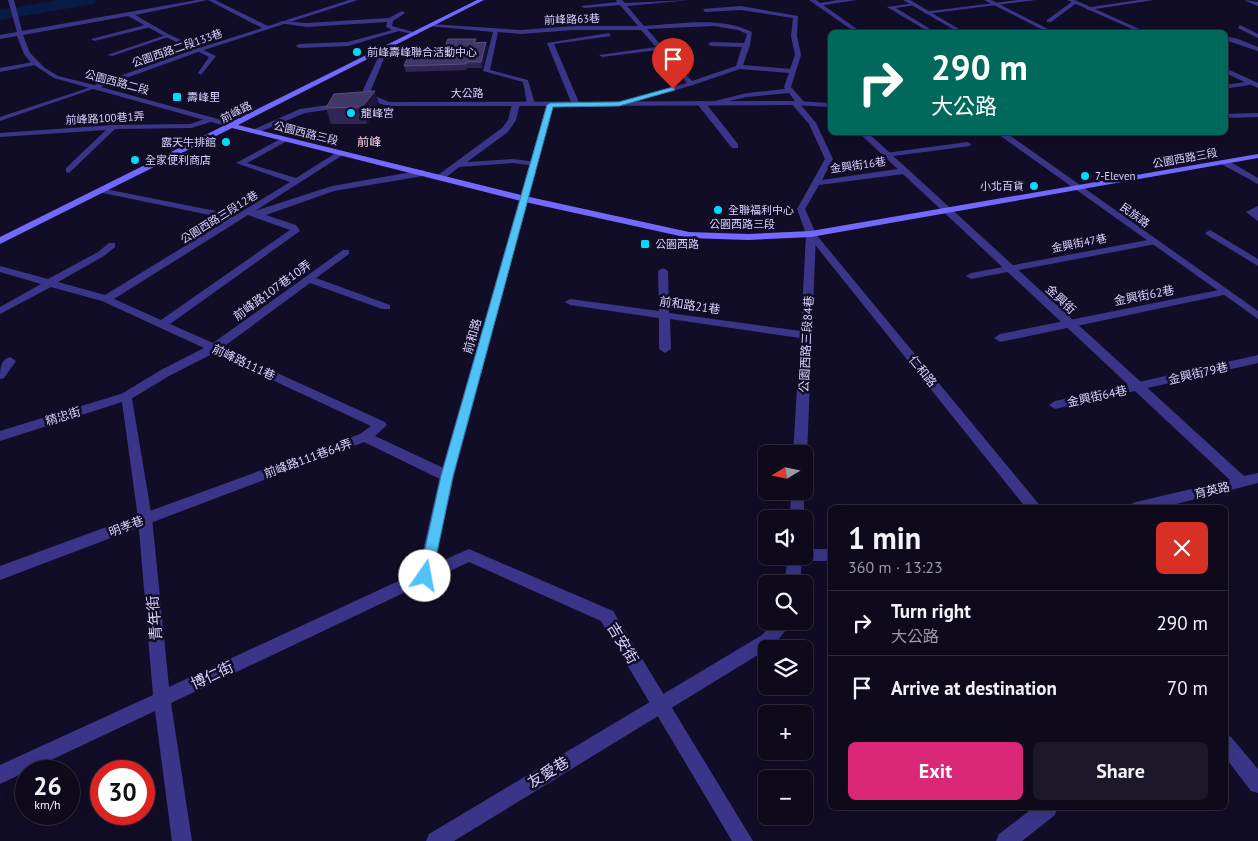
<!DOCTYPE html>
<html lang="en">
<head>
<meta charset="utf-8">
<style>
  :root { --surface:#0e0a1c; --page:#1c1829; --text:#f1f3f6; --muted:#9b9aa3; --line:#2e2b3b; --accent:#db2777 }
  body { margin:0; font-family:"PT Sans","Noto Sans TC",sans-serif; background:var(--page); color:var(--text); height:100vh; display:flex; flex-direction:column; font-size:19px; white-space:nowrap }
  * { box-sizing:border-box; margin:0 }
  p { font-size:16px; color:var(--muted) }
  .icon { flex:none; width:28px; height:28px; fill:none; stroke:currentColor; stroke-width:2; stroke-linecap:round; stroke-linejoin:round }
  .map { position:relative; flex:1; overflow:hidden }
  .panel { position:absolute; left:828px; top:505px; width:400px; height:305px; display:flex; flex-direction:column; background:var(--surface); border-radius:8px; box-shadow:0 2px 12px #0003,0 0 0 1px var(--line) }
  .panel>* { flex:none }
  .hud { position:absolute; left:828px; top:30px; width:400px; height:105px; border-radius:8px; box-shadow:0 2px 12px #0003,0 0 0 1px var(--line); background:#00695c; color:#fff; overflow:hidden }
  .needle { width:32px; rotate:260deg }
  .buttons { position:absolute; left:758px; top:445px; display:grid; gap:10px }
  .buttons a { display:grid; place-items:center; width:55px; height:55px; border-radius:8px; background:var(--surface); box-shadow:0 2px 12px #0003,0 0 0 1px var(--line); font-size:25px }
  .speed { position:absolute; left:15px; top:760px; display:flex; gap:10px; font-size:25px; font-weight:700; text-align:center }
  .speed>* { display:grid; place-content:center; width:65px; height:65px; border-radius:50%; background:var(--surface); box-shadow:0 2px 12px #0003,0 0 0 1px var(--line); line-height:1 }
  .speed small { font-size:12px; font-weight:400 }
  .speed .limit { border:8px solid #d22; background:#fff; color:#111 }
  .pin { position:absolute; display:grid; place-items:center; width:42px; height:42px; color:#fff; margin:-51px -21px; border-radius:50% 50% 50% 0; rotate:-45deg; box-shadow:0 0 5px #0007 }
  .pin .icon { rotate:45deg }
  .me { position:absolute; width:55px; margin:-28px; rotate:12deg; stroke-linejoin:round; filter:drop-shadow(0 0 4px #0008) }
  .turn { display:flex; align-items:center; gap:18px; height:105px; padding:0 20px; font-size:22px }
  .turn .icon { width:65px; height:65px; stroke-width:2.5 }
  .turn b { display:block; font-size:35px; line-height:42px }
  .round { display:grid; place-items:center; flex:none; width:52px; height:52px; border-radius:8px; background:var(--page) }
  .head { display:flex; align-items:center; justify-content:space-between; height:85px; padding:0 20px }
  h1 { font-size:30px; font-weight:600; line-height:38px }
  .button { display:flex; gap:10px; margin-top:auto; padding:10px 20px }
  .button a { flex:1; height:58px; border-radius:8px; background:var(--accent); color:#fff; font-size:20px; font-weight:600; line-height:58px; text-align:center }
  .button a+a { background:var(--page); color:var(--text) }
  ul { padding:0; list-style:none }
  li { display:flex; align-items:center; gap:15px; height:65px; padding:0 20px; border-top:1px solid var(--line) }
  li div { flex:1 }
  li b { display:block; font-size:19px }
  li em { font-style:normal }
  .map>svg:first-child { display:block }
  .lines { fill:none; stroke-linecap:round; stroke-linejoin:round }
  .river { fill:#061b46; fill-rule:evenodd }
  .lane { fill:#3b3589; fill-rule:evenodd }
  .street { fill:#3b3589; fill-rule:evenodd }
  .secondary { fill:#7269ff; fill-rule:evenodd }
  .wall { fill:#302555 }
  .shaded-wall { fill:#1c143a }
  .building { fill:#423867; stroke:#5a507f }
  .route { fill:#4fc3f7; stroke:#337fa1 }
  .poi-dot { fill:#00dbfd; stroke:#120d26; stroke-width:2 }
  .labels { text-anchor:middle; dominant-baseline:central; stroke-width:5; stroke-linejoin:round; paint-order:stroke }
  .far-street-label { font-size:11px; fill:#d9d2ff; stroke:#120d26 }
  .far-poi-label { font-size:11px; fill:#d9d2ff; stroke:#120d26; text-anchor:start }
  .far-quarter-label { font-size:12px; fill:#ffd4ee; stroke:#120d26 }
  .street-label { font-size:12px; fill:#d9d2ff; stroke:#120d26 }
  .near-street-label { font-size:15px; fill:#d9d2ff; stroke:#120d26 }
</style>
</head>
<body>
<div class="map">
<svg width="1258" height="841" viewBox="0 0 1258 841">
  <rect width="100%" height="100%" fill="#120d26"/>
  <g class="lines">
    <!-- river -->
    <polygon class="river" points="58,0 96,0 94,4 88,5 0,20 0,10"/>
    <!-- lane -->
    <g class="lane">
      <path d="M616 0H622L625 3 690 0 627 6 644 26C679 24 720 16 752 32L750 45 743 65 790 69 795 55 791 36 793 18 741 10 705 12 703 9 741 6 798 16 797 36 801 55 791 87 805 103 801 105 816 123 833 159 822 180 904 168 908 171 904 174 819 185 805 209 816 234 807 454 805 458 804 454H793L800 338 670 319 671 349 665 353 659 349V318L570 305 565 302 570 299 659 311 658 271 663 268 668 271 669 313 801 331 806 234 797 209 825 159 809 124 791 103 795 101 789 93 747 97 711 105 707 103 747 93 785 89 784 87 789 73 740 69 693 85 619 106H616V102L687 83 658 50 602 57 599 55 656 47 641 30H573L521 34 498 32 490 70 528 80 535 104 531 106 527 104 523 82 483 71 493 32 428 26 431 24 521 30 573 26H638L620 5 584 8 581 6 617 2ZM714 26 738 30 747 34 744 43 711 42 708 44 711 46 742 47 736 66 692 81 647 29Z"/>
      <polygon points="838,0 856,0 818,6 815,4"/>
      <polygon points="1018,0 1036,0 926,14 923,12"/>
      <polygon points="1138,0 1154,0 1088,10 1085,8"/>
      <polygon points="1073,1 1078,2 1051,22 1047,22 1047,20"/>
      <polygon points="915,3 915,5 896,8 935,32 929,32 887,7"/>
      <polygon points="402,11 405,13 393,21 392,26 417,33 417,35 399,31 348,46 299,48 296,46 299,44 348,42 392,30 386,27 387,22 307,27 279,23 282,21 307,23 389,18"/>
      <polygon points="149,24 151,27 94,41 91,39"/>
      <polygon points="1240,25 1258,34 1258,38 1238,28"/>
      <polygon points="609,33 611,36 554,44 580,105 573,107 547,43"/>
      <polygon points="166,35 171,36 112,56 107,55"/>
      <polygon points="1225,36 1238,39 1258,47 1258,51 1225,40"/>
      <polygon points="199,48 216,56 201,75 198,73 209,57 197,51"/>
      <polygon points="33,62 35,63 35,65 0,72 0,68"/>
      <polygon points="1252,81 1254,82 1254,84 1225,89 1225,85"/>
      <polygon points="91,87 96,88 0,121 0,117"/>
      <polygon points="698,101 704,101 738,144 738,148 732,148 698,105"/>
      <polygon points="516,102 520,104 516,120 508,132 467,162 513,159 537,162 537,166 513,163 459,167 444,179 438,179 438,175 502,128 508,120 512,104"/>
      <polygon points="211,117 215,119 214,121 191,128 115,129 69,173 66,172 66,168 106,130 0,137 0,133 113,125 190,124"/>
      <path d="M284 137 288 139 287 141 247 163 296 178 339 151 346 153 255 211 332 186 423 170 427 173 423 176 334 191 266 215 296 225 300 231 170 324 213 343 343 250H349V254L316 278 390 305V309H382L310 283 222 348 385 422 387 425 375 436 452 472 454 476 452 480H442L364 442 0 580V566L360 434 371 426 214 353 169 376 131 399H123L121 396 123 393 161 370 204 348 102 301 51 287 0 314V307L41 284 0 272V266L48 279 98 252 109 243H115V247L104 256 58 282 105 295 229 219 103 193 100 192V188L236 215 290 182 236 163ZM248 215 290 230 161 320 114 299Z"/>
      <polygon points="967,142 971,144 970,146 886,157 882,155 886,153"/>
      <polygon points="1221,160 1227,160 1258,178 1258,184 1221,164"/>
      <polygon points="1258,206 1258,221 1246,212"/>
      <polygon points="1210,230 1258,259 1258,266 1207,235 1205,233"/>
      <polygon points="1153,239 1158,242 1156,244 971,279 966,276 971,273"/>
      <polygon points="1224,289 1229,292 1228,294 1000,342 994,338 1000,334"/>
      <polygon points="1258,355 1258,363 1055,409 1049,405 1055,401"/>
      <path d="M10 357 16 361 4 378 0 379C0 370 0 360 10 357Z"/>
      <polygon points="804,489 804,519 790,519 791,491 804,491"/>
      <polygon points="804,549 830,549 830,561 802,561 800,584 784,584 788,556 804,556"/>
      <polygon points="774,621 793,621 774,645 454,841 426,841 429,834 762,635"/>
    </g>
    <!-- street -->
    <g class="street">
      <path d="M8 0H14L22 31 197 0H215L268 26 349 0H358L201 51 101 87 236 124V128H233L54 78 31 63 24 54 17 36 0 39V35L17 32ZM208 0 262 28 199 48 170 35 135 15ZM128 16 166 37 193 50 94 85 58 76 45 68 30 53 23 35Z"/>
      <polygon points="809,0 816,0 861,32 855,32"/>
      <polygon points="903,0 910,0 964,32 958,32"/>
      <polygon points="984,0 991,0 1054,32 1047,32"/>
      <polygon points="1067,0 1075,0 1146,32 1139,32"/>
      <polygon points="1245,0 1258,2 1258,6 1246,1"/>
      <path d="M385 47 388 49 371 90 375 96 389 102 795 101 830 103V107L795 105 553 106 454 476 435 564 469 549 613 611 753 841H732L601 621 469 562 171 703 192 841H172L155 711 0 784V765L153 695 138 518 122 402 0 441V431L127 392 131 393 152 518 169 687 418 572 440 476 546 106H388C377 103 369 100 363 90L382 49Z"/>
      <polygon points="1225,68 1258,83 1258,88 1225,73"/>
      <polygon points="343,103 346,103 346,107 305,113 257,133 250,131 300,109"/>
      <polygon points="1258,113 1258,117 1225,118 1225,114"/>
      <polygon points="858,132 867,132 1244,476 1258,473 1258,483 1161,508 1129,508 1131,504 1136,502 1230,480"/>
      <polygon points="995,132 1005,132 1258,311 1258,319"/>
      <polygon points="811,231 814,232 1042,508 1026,508 808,236 806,234"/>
      <polygon points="1225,734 1231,737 1258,769 1258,793 1251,791 1225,757"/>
      <polygon points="1033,808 1057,808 1055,815 1022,841 996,841 999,834"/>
    </g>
    <!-- secondary -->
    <polygon class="secondary" points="477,0 484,0 238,125 525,196 689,232 748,234 811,231 1258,154 1258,158 811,237 748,240 689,238 525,202 232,128 0,244 0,237"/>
  </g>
  <!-- wall -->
  <g class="wall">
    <polygon points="486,42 487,49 482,68 467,68 467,70 406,72 404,66 476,43"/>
    <polygon points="380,107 367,124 331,124 326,108"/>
  </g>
  <!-- shaded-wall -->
  <g class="shaded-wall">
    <polygon points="486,42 487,49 482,68 481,62"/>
    <polygon points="375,91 380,107 367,124 362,107"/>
  </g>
  <!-- building -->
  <g class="building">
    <polygon points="448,39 476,39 474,43 486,42 481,62 466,62 466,64 404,66 411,48 444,48"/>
    <polygon points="375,91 362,107 326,108 334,94"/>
  </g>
  <!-- route -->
  <polygon class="route" points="673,87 675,90 619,106 553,107 453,476 432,576 430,580 425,582 421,580 419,576 441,476 547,105 550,103 619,102"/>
  <!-- markers -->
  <g class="poi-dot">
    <circle cx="357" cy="52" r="5"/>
    <rect x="172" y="92" width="10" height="10" rx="2.5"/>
    <circle cx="351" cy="113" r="5"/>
    <circle cx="226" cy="142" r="5"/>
    <circle cx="135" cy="160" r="5"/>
    <circle cx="1085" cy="176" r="5"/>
    <circle cx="1034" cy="186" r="5"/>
    <circle cx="718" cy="210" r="5"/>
    <rect x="640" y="239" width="10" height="10" rx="2.5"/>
  </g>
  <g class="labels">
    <!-- far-street labels -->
    <g class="far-street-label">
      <text transform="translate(572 19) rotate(-2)">前峰路63巷</text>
      <text transform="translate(177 48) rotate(-19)">公園西路二段133巷</text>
      <text transform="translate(117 82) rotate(15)">公園西路二段</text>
      <text x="467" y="93">大公路</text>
      <text transform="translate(236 112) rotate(-27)">前峰路</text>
      <text transform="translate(105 118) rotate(-3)">前峰路100巷1弄</text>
      <text transform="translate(306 133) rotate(14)">公園西路三段</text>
      <text transform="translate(1185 158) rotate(-10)">公園西路三段</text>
      <text transform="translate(858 165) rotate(-8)">金興街16巷</text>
      <text transform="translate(1135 215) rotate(35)">民族路</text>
      <text transform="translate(219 217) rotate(-32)">公園西路三段12巷</text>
      <text x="742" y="224">公園西路三段</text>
      <text transform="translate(1079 243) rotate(-11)">金興街47巷</text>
    </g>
    <!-- far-poi labels -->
    <g class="far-poi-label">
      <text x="367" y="52">前峰壽峰聯合活動中心</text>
      <text x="187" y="97">壽峰里</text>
      <text x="361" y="113">龍峰宮</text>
      <text x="216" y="142" text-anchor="end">露天牛排館</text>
      <text x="145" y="160">全家便利商店</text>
      <text x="1095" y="176">7-Eleven</text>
      <text x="1024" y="186" text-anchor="end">小北百貨</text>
      <text x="728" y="210">全聯福利中心</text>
      <text x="655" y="244">公園西路</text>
    </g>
    <!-- far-quarter labels -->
    <g class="far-quarter-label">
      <text x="369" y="141">前峰</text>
    </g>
    <!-- street labels -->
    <g class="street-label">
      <text transform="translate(272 290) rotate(-36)">前峰路107巷10弄</text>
      <text transform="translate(1144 295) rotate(-11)">金興街62巷</text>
      <text transform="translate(1061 299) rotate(43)">金興街</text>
      <text transform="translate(690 305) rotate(8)">前和路21巷</text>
      <text transform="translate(472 336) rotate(-74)">前和路</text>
      <text transform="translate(806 344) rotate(-87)">公園西路三段84巷</text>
      <text transform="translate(244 362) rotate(25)">前峰路111巷</text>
      <text transform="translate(923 371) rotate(51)">仁和路</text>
      <text transform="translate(1198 373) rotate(-13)">金興街79巷</text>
      <text transform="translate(1097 396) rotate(-12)">金興街64巷</text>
      <text transform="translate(63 416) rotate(-17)">精忠街</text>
      <text transform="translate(308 458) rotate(-20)">前峰路111巷64弄</text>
      <text transform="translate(1212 490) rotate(-13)">育英路</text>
      <text transform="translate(126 526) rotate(-21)">明孝巷</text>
    </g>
    <!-- near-street labels -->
    <g class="near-street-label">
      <text transform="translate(154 618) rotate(-95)">青年街</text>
      <text transform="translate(623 643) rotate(59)">吉安街</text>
      <text transform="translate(212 675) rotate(-25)">博仁街</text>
      <text transform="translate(548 772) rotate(-31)">友愛巷</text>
    </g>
  </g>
</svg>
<div class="buttons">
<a><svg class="needle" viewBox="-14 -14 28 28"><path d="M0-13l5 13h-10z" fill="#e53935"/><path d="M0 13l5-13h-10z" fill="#9b9aa3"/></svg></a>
<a><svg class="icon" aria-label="sound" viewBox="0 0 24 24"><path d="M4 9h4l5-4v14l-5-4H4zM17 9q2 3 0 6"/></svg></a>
<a><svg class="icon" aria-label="search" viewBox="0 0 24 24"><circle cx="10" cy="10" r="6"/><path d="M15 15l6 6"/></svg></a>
<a><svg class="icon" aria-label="layers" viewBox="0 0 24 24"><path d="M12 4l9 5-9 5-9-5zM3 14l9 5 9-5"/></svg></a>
<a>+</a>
<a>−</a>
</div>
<div class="speed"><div>26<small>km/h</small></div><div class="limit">30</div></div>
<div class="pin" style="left:673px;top:89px;background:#d93025"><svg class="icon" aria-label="arrive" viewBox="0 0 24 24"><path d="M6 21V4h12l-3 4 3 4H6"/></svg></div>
<svg class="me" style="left:425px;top:576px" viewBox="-20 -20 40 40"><circle r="19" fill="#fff"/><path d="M0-13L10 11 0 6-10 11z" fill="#4fc3f7"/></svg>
<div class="hud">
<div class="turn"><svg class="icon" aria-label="right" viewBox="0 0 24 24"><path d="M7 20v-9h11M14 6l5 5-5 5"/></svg><div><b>290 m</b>大公路</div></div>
</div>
<section class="panel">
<div class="head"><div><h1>1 min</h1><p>360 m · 13:23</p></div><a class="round" style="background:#d93025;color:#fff"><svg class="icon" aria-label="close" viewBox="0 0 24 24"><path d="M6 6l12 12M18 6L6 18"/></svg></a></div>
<ul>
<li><svg class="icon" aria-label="right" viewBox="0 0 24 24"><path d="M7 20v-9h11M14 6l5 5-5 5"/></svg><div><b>Turn right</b><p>大公路</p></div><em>290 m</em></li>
<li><svg class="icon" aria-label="arrive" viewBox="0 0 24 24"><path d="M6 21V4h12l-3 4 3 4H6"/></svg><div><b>Arrive at destination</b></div><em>70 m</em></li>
</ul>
<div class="button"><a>Exit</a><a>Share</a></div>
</section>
</div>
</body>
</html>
